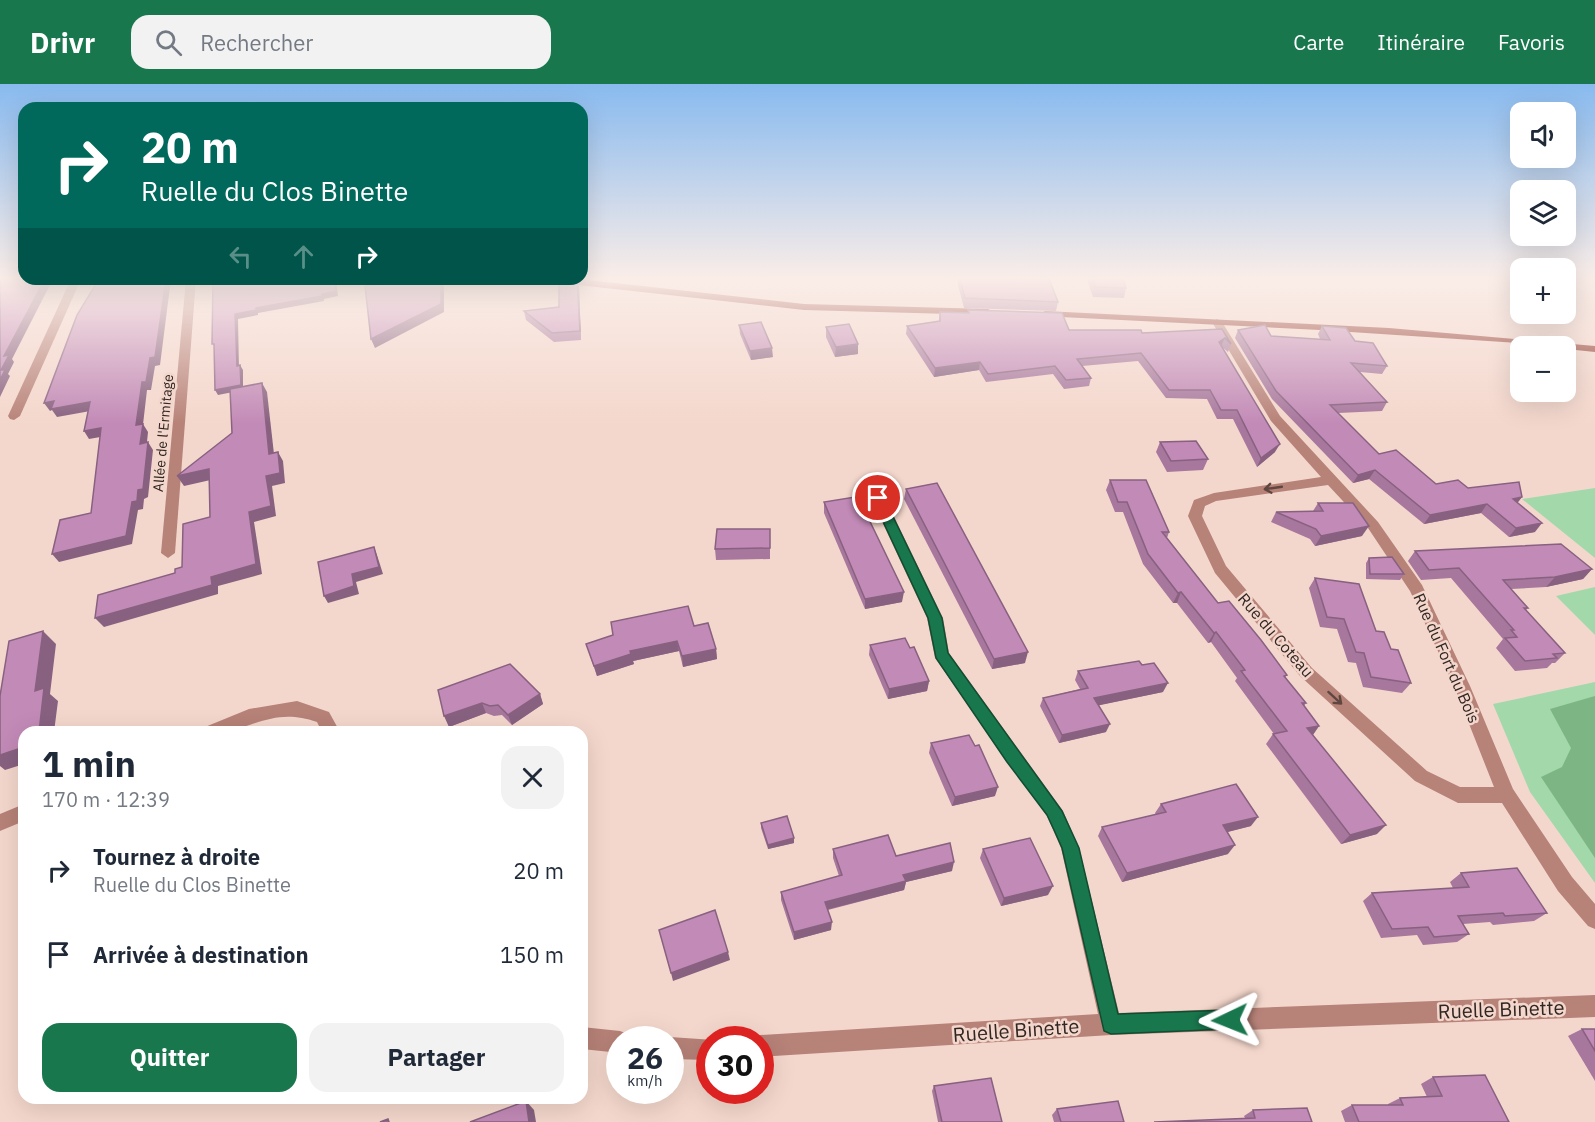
<!DOCTYPE html>
<html lang="fr">
<head>
<meta charset="utf-8">
<style>
  :root { --surface:#fff; --page:#f2f2f3; --text:#1f2937; --muted:#747a83; --accent:#19774d }
  body { margin:0; font-family:"IBM Plex Sans",sans-serif; background:var(--page); color:var(--text); height:100vh; display:flex; flex-direction:column; font-size:22px; white-space:nowrap }
  * { box-sizing:border-box; margin:0 }
  p { font-size:20px; color:var(--muted) }
  .icon { flex:none; width:33px; height:33px; fill:none; stroke:currentColor; stroke-width:2; stroke-linecap:round; stroke-linejoin:round }
  .map { position:relative; flex:1; overflow:hidden }
  .panel { position:absolute; left:18px; top:642px; width:570px; height:378px; display:flex; flex-direction:column; background:var(--surface); border-radius:18px; box-shadow:0 6px 24px #0002 }
  .panel>* { flex:none }
  .top-card { position:absolute; left:18px; top:18px; width:570px; height:183px; border-radius:18px; box-shadow:0 6px 24px #0002; background:#00695c; color:#fff; overflow:hidden }
  .controls { position:absolute; left:1510px; top:18px; display:grid; gap:12px }
  .controls a { display:grid; place-items:center; width:66px; height:66px; border-radius:12px; background:var(--surface); box-shadow:0 6px 24px #0002; font-size:30px }
  .speed { position:absolute; left:606px; top:942px; display:flex; gap:12px; font-size:30px; font-weight:700; text-align:center }
  .speed>* { display:grid; place-content:center; width:78px; height:78px; border-radius:50%; background:var(--surface); box-shadow:0 6px 24px #0002; line-height:1 }
  .speed small { font-size:15px; font-weight:400 }
  .speed .limit { border:9px solid #d22; background:#fff; color:#111 }
  .pin { position:absolute; display:grid; place-items:center; width:51px; height:51px; color:#fff; margin:-26px; border:3px solid #fff; border-radius:50%; box-shadow:0 2px 6px #0007 }
  .me { position:absolute; width:66px; margin:-33px; rotate:268deg; stroke-linejoin:round; filter:drop-shadow(0 0 4px #0008) }
  .turn { display:flex; align-items:center; gap:21px; height:126px; padding:0 24px; font-size:27px }
  .turn .icon { width:78px; height:78px; stroke-width:2.5 }
  .turn b { display:block; font-size:42px; line-height:51px }
  .lanes { display:flex; align-items:center; height:57px; padding:0 24px; background:#0003; justify-content:center; gap:30px; direction:ltr }
  .lanes .off { opacity:.35 }
  .round { display:grid; place-items:center; flex:none; width:63px; height:63px; border-radius:18px; background:var(--page) }
  .summary { display:flex; align-items:center; justify-content:space-between; height:102px; padding:0 24px }
  h1 { font-size:36px; font-weight:700; line-height:45px }
  .primary-button { display:flex; gap:12px; margin-top:auto; padding:12px 24px }
  .primary-button a { flex:1; height:69px; border-radius:18px; background:var(--accent); color:#fff; font-size:24px; font-weight:700; line-height:69px; text-align:center }
  .primary-button a+a { background:var(--page); color:var(--text) }
  ul { padding:0; list-style:none }
  li { display:flex; align-items:center; gap:18px; height:84px; padding:0 24px }
  li div { flex:1 }
  li b { display:block; font-size:22px }
  li em { font-style:normal }
  header { display:flex; align-items:center; gap:36px; box-sizing:border-box; height:84px; padding:0 30px; background:var(--accent); color:#fff }
  header strong { font-size:28px }
  nav { display:flex; gap:33px; margin-inline-start:auto; font-size:21px }
  .search { width:420px; height:54px; background:var(--page); display:flex; align-items:center; gap:15px; box-sizing:border-box; padding:0 21px; border-radius:18px; color:var(--muted); font-size:22px }
  .map>svg:first-child { display:block }
  .green { fill:#a3d8aa }
  .forest { fill:#7db585 }
  .lines { fill:none; stroke-linecap:round; stroke-linejoin:round }
  .minor { fill:#b78278; fill-rule:evenodd }
  .major { fill:#8b2f22; fill-rule:evenodd }
  .wall { fill:#a7779d }
  .shaded-wall { fill:#886180 }
  .building { fill:#c28ab7; stroke:#886180; stroke-width:1.5 }
  .oneway { stroke:#604640 }
  .route { fill:#19774d; stroke:#104d32; stroke-width:1.5 }
  .labels { text-anchor:middle; dominant-baseline:central; stroke-width:5; stroke-linejoin:round; paint-order:stroke }
  .far-street-label { font-size:14px; fill:#312622; stroke:#f4d7cc }
  .street-label { font-size:16px; fill:#312622; stroke:#f4d7cc }
  .near-street-label { font-size:20px; fill:#312622; stroke:#f4d7cc }
</style>
</head>
<body>
<header>
<strong>Drivr</strong>
<div class="search"><svg class="icon" aria-label="search" viewBox="0 0 24 24"><circle cx="10" cy="10" r="6"/><path d="M15 15l6 6"/></svg>Rechercher</div>
<nav><a>Carte</a><a>Itinéraire</a><a>Favoris</a></nav>
</header>
<div class="map">
<svg width="1595" height="1038" viewBox="0 0 1595 1038">
  <rect width="100%" height="100%" fill="#f4d7cc"/>
  <!-- green -->
  <g class="green">
    <polygon points="1595,404 1595,474 1522,415"/>
    <polygon points="1595,503 1595,551 1556,512"/>
    <polygon points="1595,598 1595,799 1530,708 1493,620"/>
  </g>
  <!-- forest -->
  <polygon class="forest" points="1595,612 1595,774 1541,693 1562,683 1571,664 1550,625"/>
  <g class="lines">
    <!-- minor -->
    <g class="minor">
      <polygon points="71,195 81,195 20,332 14,336 10,335 8,332"/>
      <polygon points="186,195 196,195 175,469 168,474 161,469"/>
      <path d="M1217 235 1222 238 1280 332 1378 438 1422 501 1470 602 1513 705 1572 793 1595 820V845L1588 842 1558 807 1502 719H1458L1415 697 1300 592 1215 489 1188 432 1194 416 1214 409 1321 393 1271 337 1212 238ZM1328 401 1368 444 1410 507 1454 602 1494 703H1460L1427 687 1312 584 1226 482 1202 432 1205 422 1216 417Z"/>
      <polygon points="878,410 885,414 943,534 949,569 1063,727 1079,764 1119,929 1595,911 1595,933 1111,951 760,973 760,956 752,956 760,951 1098,930 1061,764 1047,732 935,574 927,534 871,414"/>
      <path d="M297 617 329 628 340 648H322L317 638C282 626 264 637 231 647 222 650 211 648 202 648L205 643 249 625Z"/>
      <polygon points="24,720 24,737 0,747 0,730"/>
      <polygon points="582,943 620,947 628,950 630,956 620,956 620,969 582,965"/>
      <polygon points="670,953 714,956 710,956 710,976 670,975 670,956 664,956"/>
    </g>
    <!-- major -->
    <g class="major">
      <polygon points="546,195 579,195 804,220 988,225 993,228 988,231 804,226 551,198"/>
      <polygon points="1045,227 1389,244 1595,262 1595,268 1566,265 1566,262 1320,246 1041,232 1040,230"/>
    </g>
  </g>
  <!-- wall -->
  <g class="wall">
    <polygon points="577,195 579,203 581,256 554,258 526,236 524,227 559,223"/>
    <polygon points="958,195 1049,195 1058,218 1056,227 964,224 958,201"/>
    <polygon points="1087,195 1123,195 1126,204 1124,214 1093,213"/>
    <polygon points="968,226 1069,246 1142,249 1222,245 1231,260 1228,268 1221,262 1275,368 1257,383 1233,335 1217,335 1207,315 1166,314 1138,277 1082,282 1091,294 1089,302 1064,305 1053,290 986,298 979,286 934,293 906,250 907,242 939,237 940,228 968,229"/>
    <polygon points="739,241 773,273 751,276 740,250"/>
    <polygon points="1322,242 1355,257 1387,282 1382,290 1360,288 1387,318 1382,327 1338,329 1379,370 1436,400 1468,404 1522,413 1517,419 1535,448 1509,453 1481,429 1424,440 1369,395 1353,399 1272,315 1235,254 1238,246 1271,252 1320,255 1318,250"/>
    <polygon points="826,243 858,270 835,273 826,253"/>
    <polygon points="1160,358 1208,375 1203,386 1167,388 1156,368"/>
    <polygon points="1110,396 1169,448 1167,454 1218,519 1287,591 1285,593 1306,619 1304,622 1319,642 1313,651 1377,750 1341,760 1266,660 1273,650 1274,650 1235,597 1237,594 1211,558 1208,559 1177,519 1173,519 1143,480 1123,428 1115,428 1106,406"/>
    <polygon points="906,405 1025,579 992,585 904,415"/>
    <polygon points="824,418 902,518 865,525 824,429"/>
    <polygon points="1318,419 1362,452 1315,462 1310,455 1271,438 1276,428 1313,427"/>
    <polygon points="770,445 770,475 716,476 715,465"/>
    <polygon points="1415,467 1592,485 1583,495 1546,503 1511,505 1528,524 1526,526 1565,569 1555,579 1552,579 1547,584 1515,587 1496,564 1503,555 1451,494 1421,496 1408,477"/>
    <polygon points="1369,474 1404,490 1400,496 1366,495 1366,479"/>
    <polygon points="1315,494 1376,547 1391,565 1411,599 1402,609 1363,603 1356,579 1348,578 1337,545 1320,543 1309,504"/>
    <polygon points="694,542 716,565 717,575 683,583 679,567 633,577 634,580 597,592 586,560 613,551"/>
    <polygon points="870,561 910,564 929,597 927,607 888,615 869,571"/>
    <polygon points="1078,587 1163,608 1099,621 1106,648 1059,659 1040,622 1043,614 1080,605 1075,596"/>
    <polygon points="438,606 540,610 543,620 512,641 502,631 494,632 486,629 449,643"/>
    <polygon points="931,659 995,712 952,722 929,669"/>
    <polygon points="1161,720 1251,742 1227,748 1228,770 1122,798 1098,752 1102,743 1156,731 1155,729"/>
    <polygon points="761,739 794,754 794,759 768,765 761,744"/>
    <polygon points="833,765 896,772 952,787 906,798 904,806 828,826 831,846 794,856 781,816 781,808 839,792 833,774"/>
    <polygon points="983,765 1048,811 1001,822 980,774"/>
    <polygon points="1461,789 1547,829 1534,837 1493,841 1490,838 1463,840 1469,850 1457,858 1423,861 1417,851 1381,854 1363,817 1372,809 1453,804 1450,798"/>
    <polygon points="1582,945 1595,945 1595,997 1568,952"/>
    <polygon points="1433,993 1509,1038 1345,1038 1341,1027 1352,1021 1388,1021 1388,1020 1400,1014 1427,1013 1421,1000"/>
    <polygon points="934,1002 1002,1038 938,1038 932,1007"/>
    <polygon points="1057,1025 1124,1038 1054,1038 1052,1031"/>
    <polygon points="1253,1026 1312,1038 1245,1034 1244,1032"/>
  </g>
  <!-- shaded-wall -->
  <g class="shaded-wall">
    <polygon points="45,195 53,195 12,275 14,278 8,290 10,292 0,313 0,296 4,272"/>
    <polygon points="166,195 171,195 160,281 155,282 151,306 147,306 142,349 136,341 142,298"/>
    <polygon points="334,195 336,195 338,212 324,215 324,217 258,229 258,231 238,235 239,287 237,282 235,230 256,224 322,210"/>
    <polygon points="441,195 444,202 444,228 375,264 371,255"/>
    <polygon points="577,195 579,203 581,256 580,247"/>
    <polygon points="1225,254 1221,262 1215,267 1219,258"/>
    <polygon points="858,260 858,270 835,273 836,263"/>
    <polygon points="772,264 773,273 751,276 750,267"/>
    <polygon points="980,278 979,286 934,293 935,284"/>
    <polygon points="240,281 243,286 243,306 218,311 215,306"/>
    <polygon points="262,299 267,308 275,379 269,370"/>
    <polygon points="54,317 90,318 96,326 57,333 52,326 50,327 44,319"/>
    <polygon points="143,340 148,348 146,368 140,360"/>
    <polygon points="101,344 106,352 89,355 84,347"/>
    <polygon points="148,358 153,366 148,413 144,415 143,425 138,426 132,460 59,478 52,470 132,418 138,406"/>
    <polygon points="1280,360 1275,368 1257,383 1261,374"/>
    <polygon points="278,368 283,377 285,399 272,402 276,432 254,438 262,490 218,502 218,510 104,543 95,534 211,493 249,428"/>
    <polygon points="209,385 215,395 184,402 177,392"/>
    <polygon points="1375,386 1369,395 1353,399 1358,391"/>
    <polygon points="1522,413 1515,422 1513,415"/>
    <polygon points="1487,420 1481,429 1424,440 1430,431"/>
    <polygon points="1542,439 1535,448 1509,453 1516,444"/>
    <polygon points="1369,442 1362,452 1315,462 1321,452"/>
    <polygon points="374,463 377,471 383,490 356,498 359,510 328,519 324,512 352,490"/>
    <polygon points="1592,485 1583,495 1546,503 1555,493"/>
    <polygon points="904,508 902,518 865,525 865,515"/>
    <polygon points="1181,508 1177,519 1173,519 1178,509"/>
    <polygon points="43,547 56,560 50,610 58,617 54,648 39,648 35,607"/>
    <polygon points="1216,548 1211,558 1208,559 1214,549"/>
    <polygon points="677,557 679,567 633,577 634,580 597,592 594,582 630,567"/>
    <polygon points="716,565 717,575 683,583 682,572"/>
    <polygon points="1028,568 1025,579 992,585 994,575"/>
    <polygon points="929,597 927,607 888,615 889,605"/>
    <polygon points="1168,599 1163,608 1091,623 1094,614"/>
    <polygon points="540,610 543,620 512,641 508,631"/>
    <polygon points="482,619 486,629 449,643 444,632"/>
    <polygon points="1110,640 1106,648 1059,659 1062,651"/>
    <polygon points="1319,642 1312,652 1307,644"/>
    <polygon points="24,663 24,680 5,686 0,682 0,671"/>
    <polygon points="998,703 995,712 952,722 955,713"/>
    <polygon points="1258,733 1251,742 1216,751 1223,741"/>
    <polygon points="1386,741 1377,750 1341,760 1350,751"/>
    <polygon points="794,754 794,759 768,765 768,761"/>
    <polygon points="1235,761 1228,770 1122,798 1127,789"/>
    <polygon points="954,778 952,787 906,798 904,806 825,826 825,818 903,791"/>
    <polygon points="1053,802 1048,811 1001,822 1004,814"/>
    <polygon points="832,838 831,846 794,856 794,848"/>
    <polygon points="728,868 730,876 673,897 671,889"/>
    <polygon points="526,1017 534,1026 536,1038 529,1038"/>
  </g>
  <!-- building -->
  <g class="building">
    <polygon points="0,195 45,195 4,272 9,271 1,286 5,286 0,296"/>
    <polygon points="99,195 166,195 155,273 150,274 146,298 142,298 136,341 143,340 140,360 148,358 143,405 138,406 137,417 132,418 126,452 52,470 60,436 91,429 101,344 84,347 90,318 51,325 54,317 44,319 77,231"/>
    <polygon points="213,195 334,195 336,207 322,210 322,212 256,224 256,226 235,230 237,282 240,281 241,301 215,306 214,260 212,260"/>
    <polygon points="424,195 441,195 441,220 371,255 365,202"/>
    <polygon points="559,195 577,195 580,247 552,249 524,227 559,223"/>
    <polygon points="960,195 1049,195 1058,218 965,214"/>
    <polygon points="1093,195 1123,195 1126,204 1095,203"/>
    <polygon points="968,226 1062,229 1069,246 1141,246 1142,249 1222,245 1231,260 1225,254 1219,258 1280,360 1261,374 1237,326 1221,326 1210,306 1169,306 1141,269 1077,275 1091,294 1066,296 1055,282 988,290 980,278 935,284 907,242 940,237 940,228 969,229"/>
    <polygon points="761,238 772,264 750,267 739,241"/>
    <polygon points="849,240 858,260 836,263 826,243"/>
    <polygon points="1265,241 1271,252 1330,256 1322,242 1346,244 1355,257 1373,259 1387,282 1351,279 1387,318 1330,321 1379,370 1396,366 1436,400 1458,396 1468,404 1519,398 1522,413 1513,415 1542,439 1516,444 1487,420 1430,431 1375,386 1358,391 1276,307 1238,246"/>
    <polygon points="262,299 269,370 278,368 280,389 266,392 271,422 249,428 256,480 211,493 212,501 95,534 98,511 175,489 175,485 182,483 183,440 210,433 209,385 177,392 232,349 230,305"/>
    <polygon points="1196,357 1208,375 1171,377 1160,358"/>
    <polygon points="1110,396 1146,396 1169,448 1162,448 1218,519 1229,517 1261,556 1287,591 1284,592 1306,619 1302,619 1319,642 1307,644 1386,741 1350,751 1273,650 1287,647 1241,587 1245,586 1216,548 1214,549 1181,508 1178,509 1148,470 1127,418 1118,418"/>
    <polygon points="937,399 1028,568 994,575 906,405"/>
    <polygon points="855,413 859,421 862,421 904,508 865,515 824,418"/>
    <polygon points="1318,419 1353,419 1369,442 1321,452 1316,445 1276,428 1323,427"/>
    <polygon points="717,445 770,445 770,464 715,465"/>
    <polygon points="1561,460 1592,485 1555,493 1503,496 1528,524 1524,524 1565,569 1553,570 1557,574 1525,577 1505,554 1517,553 1511,546 1514,546 1459,484 1429,486 1415,467"/>
    <polygon points="374,463 379,483 352,490 354,502 324,512 318,478"/>
    <polygon points="1392,473 1404,490 1370,490 1369,474"/>
    <polygon points="1315,494 1359,500 1376,547 1384,548 1391,565 1398,566 1411,599 1371,593 1364,569 1356,568 1344,535 1327,533"/>
    <polygon points="688,522 694,542 708,539 716,565 682,572 677,557 630,567 631,570 594,582 586,560 613,551 611,538"/>
    <polygon points="43,547 35,607 44,604 39,648 24,648 24,663 0,671 0,612 9,557"/>
    <polygon points="905,554 910,564 914,563 929,597 889,605 870,561"/>
    <polygon points="1139,577 1142,581 1154,579 1168,599 1094,614 1110,640 1062,651 1043,614 1088,604 1078,587"/>
    <polygon points="510,580 540,610 508,631 498,621 490,622 482,619 444,632 438,606"/>
    <polygon points="969,651 975,662 979,661 998,703 955,713 931,659"/>
    <polygon points="1236,700 1258,733 1223,741 1235,761 1127,789 1102,743 1166,728 1161,720"/>
    <polygon points="787,732 794,754 768,761 761,739"/>
    <polygon points="888,751 896,772 950,759 954,778 903,791 906,797 825,818 832,838 794,848 781,808 842,791 833,765"/>
    <polygon points="1030,754 1053,802 1004,814 983,765"/>
    <polygon points="1517,784 1547,829 1505,832 1503,829 1458,832 1469,850 1434,853 1428,843 1392,845 1372,809 1469,803 1461,789"/>
    <polygon points="715,826 728,868 671,889 659,846"/>
    <polygon points="1582,945 1595,945 1595,967"/>
    <polygon points="1485,991 1509,1038 1359,1038 1352,1021 1403,1021 1400,1014 1442,1012 1433,993"/>
    <polygon points="991,994 1002,1038 942,1038 934,1002"/>
    <polygon points="526,1017 529,1038 470,1038"/>
    <polygon points="1118,1017 1124,1038 1061,1038 1057,1025"/>
    <polygon points="1307,1024 1312,1038 1154,1038 1255,1034 1253,1026"/>
    <polygon points="388,1035 389,1038 380,1038"/>
  </g>
  <!-- one-way arrows -->
  <defs><path id="oneway-shaft" d="M-6 0H5M1.5-3L5.5 0L1.5 3" fill="none" stroke-width="1.6" stroke-linecap="round" stroke-linejoin="round" transform="scale(1.5)"/></defs>
  <g class="oneway">
    <use href="#oneway-shaft" transform="translate(1273 404) rotate(172)"/>
    <use href="#oneway-shaft" transform="translate(1335 614) rotate(42)"/>
  </g>
  <!-- sky -->
  <linearGradient id="sky" x2="0" y2="1"><stop stop-color="#88baef"/><stop offset="0.57" stop-color="#faede8"/><stop offset="1" stop-color="#faede8" stop-opacity="0"/></linearGradient>
  <rect width="1595" height="340" fill="url(#sky)"/>
  <!-- route -->
  <polygon class="route" points="878,410 884,414 942,534 948,569 1062,727 1079,764 1118,930 1230,926 1237,929 1240,936 1237,943 1230,945 1111,950 1104,947 1062,764 1054,746 1047,731 1007,678 936,574 928,534 872,414"/>
  <g class="labels">
    <!-- far-street labels -->
    <g class="far-street-label">
      <text transform="translate(163 349) rotate(-85)">Allée de l'Ermitage</text>
    </g>
    <!-- street labels -->
    <g class="street-label">
      <text transform="translate(1276 551) rotate(49)">Rue du Coteau</text>
      <text transform="translate(1447 574) rotate(66)">Rue du Fort du Bois</text>
    </g>
    <!-- near-street labels -->
    <g class="near-street-label">
      <text transform="translate(1501 925) rotate(-2)">Ruelle Binette</text>
      <text transform="translate(1016 946) rotate(-4)">Ruelle Binette</text>
    </g>
  </g>
</svg>
<div class="controls">
<a><svg class="icon" aria-label="sound" viewBox="0 0 24 24"><path d="M4 9h4l5-4v14l-5-4H4zM17 9q2 3 0 6"/></svg></a>
<a><svg class="icon" aria-label="layers" viewBox="0 0 24 24"><path d="M12 4l9 5-9 5-9-5zM3 14l9 5 9-5"/></svg></a>
<a>+</a>
<a>−</a>
</div>
<div class="speed"><div>26<small>km/h</small></div><div class="limit">30</div></div>
<div class="pin" style="left:878px;top:414px;background:#d93025"><svg class="icon" aria-label="arrive" viewBox="0 0 24 24"><path d="M6 21V4h12l-3 4 3 4H6"/></svg></div>
<svg class="me" style="left:1230px;top:936px" viewBox="-20 -20 40 40"><path d="M0-17L14 15 0 8-14 15z" fill="#19774d" stroke="#fff" stroke-width="4"/></svg>
<div class="top-card">
<div class="turn"><svg class="icon" aria-label="right" viewBox="0 0 24 24"><path d="M7 20v-9h11M14 6l5 5-5 5"/></svg><div><b>20 m</b>Ruelle du Clos Binette</div></div>
<div class="lanes"><svg class="icon off" aria-label="left" viewBox="0 0 24 24"><path d="M17 20v-9H6M10 6l-5 5 5 5"/></svg><svg class="icon off" aria-label="ahead" viewBox="0 0 24 24"><path d="M12 20V5M6 11l6-6 6 6"/></svg><svg class="icon" aria-label="right" viewBox="0 0 24 24"><path d="M7 20v-9h11M14 6l5 5-5 5"/></svg></div>
</div>
<section class="panel">
<div class="summary"><div><h1>1 min</h1><p>170 m · 12:39</p></div><a class="round"><svg class="icon" aria-label="close" viewBox="0 0 24 24"><path d="M6 6l12 12M18 6L6 18"/></svg></a></div>
<ul>
<li><svg class="icon" aria-label="right" viewBox="0 0 24 24"><path d="M7 20v-9h11M14 6l5 5-5 5"/></svg><div><b>Tournez à droite</b><p>Ruelle du Clos Binette</p></div><em>20 m</em></li>
<li><svg class="icon" aria-label="arrive" viewBox="0 0 24 24"><path d="M6 21V4h12l-3 4 3 4H6"/></svg><div><b>Arrivée à destination</b></div><em>150 m</em></li>
</ul>
<div class="primary-button"><a>Quitter</a><a>Partager</a></div>
</section>
</div>
</body>
</html>
